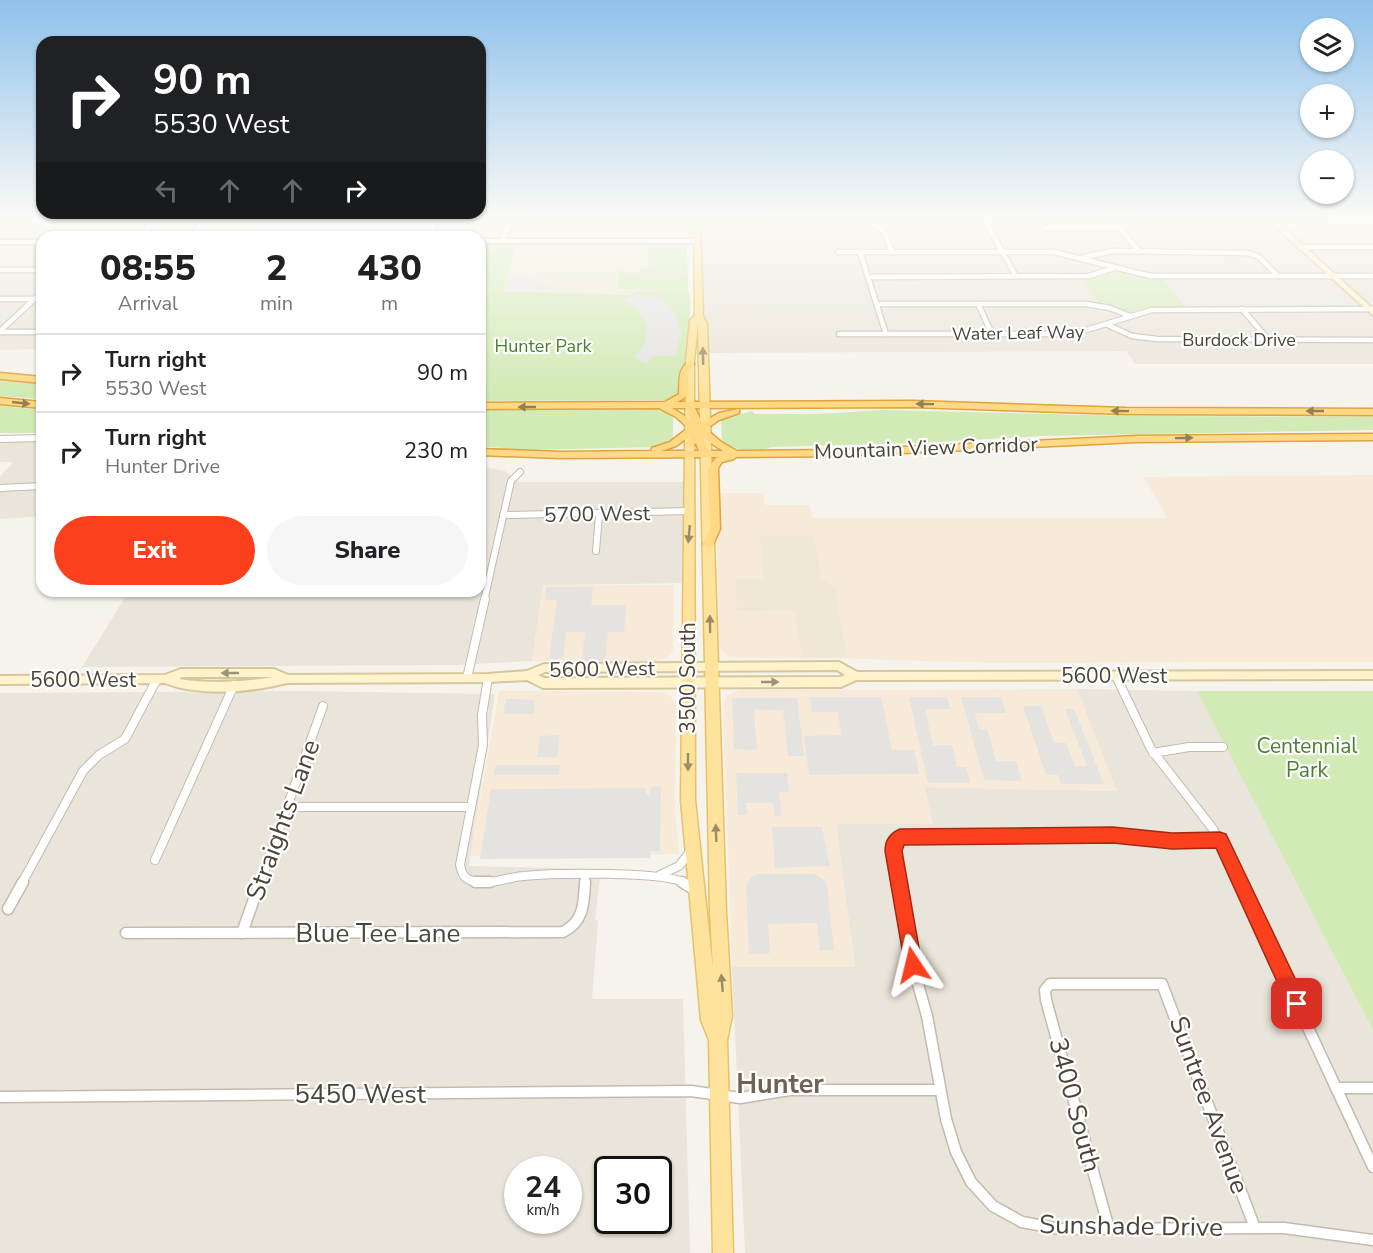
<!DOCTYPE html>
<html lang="en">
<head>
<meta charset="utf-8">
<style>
  :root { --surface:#fff; --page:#f6f6f6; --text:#202124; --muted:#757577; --line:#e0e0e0; --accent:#fc3f1d }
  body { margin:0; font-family:"Nunito Sans",sans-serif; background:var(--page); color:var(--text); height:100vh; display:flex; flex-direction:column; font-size:22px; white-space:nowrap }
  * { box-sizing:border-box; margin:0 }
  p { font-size:20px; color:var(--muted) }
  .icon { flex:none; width:33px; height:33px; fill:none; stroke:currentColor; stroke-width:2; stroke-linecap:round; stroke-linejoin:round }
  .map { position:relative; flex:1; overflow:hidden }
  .details { position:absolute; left:36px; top:231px; width:450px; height:366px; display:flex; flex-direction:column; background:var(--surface); border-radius:18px; box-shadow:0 2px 4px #0004 }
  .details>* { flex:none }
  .top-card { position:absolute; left:36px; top:36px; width:450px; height:183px; border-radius:18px; box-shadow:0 2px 4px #0004; background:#202124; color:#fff; overflow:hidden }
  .tools { position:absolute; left:1300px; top:18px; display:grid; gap:12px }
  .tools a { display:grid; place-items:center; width:54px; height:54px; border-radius:50%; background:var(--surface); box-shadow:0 2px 4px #0004; font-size:30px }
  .speed { position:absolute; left:504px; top:1156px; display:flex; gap:12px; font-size:30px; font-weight:700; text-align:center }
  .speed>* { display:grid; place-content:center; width:78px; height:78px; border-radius:50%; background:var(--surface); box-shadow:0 2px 4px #0004; line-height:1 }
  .speed small { font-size:15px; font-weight:400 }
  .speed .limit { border:3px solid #111; border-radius:9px; background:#fff; color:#111 }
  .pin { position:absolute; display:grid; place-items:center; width:51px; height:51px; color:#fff; margin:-26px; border-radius:12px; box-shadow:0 3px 9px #0006 }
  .me { position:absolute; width:66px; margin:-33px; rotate:350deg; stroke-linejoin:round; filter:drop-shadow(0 0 4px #0008) }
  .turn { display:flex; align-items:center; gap:21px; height:126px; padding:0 18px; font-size:27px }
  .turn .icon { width:78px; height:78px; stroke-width:2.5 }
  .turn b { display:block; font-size:42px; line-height:51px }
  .lanes { display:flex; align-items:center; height:57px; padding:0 18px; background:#0003; justify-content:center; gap:30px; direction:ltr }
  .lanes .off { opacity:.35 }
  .eta { display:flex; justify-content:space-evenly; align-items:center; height:102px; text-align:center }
  .eta b { font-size:36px; font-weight:800; line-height:42px }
  .cta { display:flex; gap:12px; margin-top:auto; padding:12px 18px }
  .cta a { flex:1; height:69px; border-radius:36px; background:var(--accent); color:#fff; font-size:24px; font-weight:800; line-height:69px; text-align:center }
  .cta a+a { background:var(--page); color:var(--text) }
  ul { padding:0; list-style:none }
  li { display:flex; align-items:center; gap:18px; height:78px; padding:0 18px; border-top:2px solid var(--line) }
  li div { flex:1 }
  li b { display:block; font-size:22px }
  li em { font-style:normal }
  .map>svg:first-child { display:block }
  .residential { fill:#eae5da; fill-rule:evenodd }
  .commercial { fill:#f7ead8 }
  .education { fill:#efe8d6 }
  .green { fill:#d2eab5 }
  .parking { fill:#e5e3e0 }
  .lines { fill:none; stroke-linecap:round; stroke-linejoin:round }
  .minor-far3-casing { stroke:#c2bbae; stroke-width:7 }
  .minor-far2-casing { stroke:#c2bbae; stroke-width:8 }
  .minor-far1-casing { stroke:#c2bbae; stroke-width:10 }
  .minor-casing { stroke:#c2bbae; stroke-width:13 }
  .tertiary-casing { stroke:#c2bbae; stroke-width:3 }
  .secondary-casing { stroke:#d6c79b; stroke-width:4 }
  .primary-casing { stroke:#e6c16a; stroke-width:3 }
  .trunk-casing { stroke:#e0a43c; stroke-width:3 }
  .minor-far3 { stroke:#fff; stroke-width:4.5 }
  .minor-far2 { stroke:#fff; stroke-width:6 }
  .minor-far1 { stroke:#fff; stroke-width:8 }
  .minor { stroke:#fff; stroke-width:10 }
  .tertiary { fill:#fff; fill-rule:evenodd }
  .secondary { fill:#fff3cd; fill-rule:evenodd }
  .primary { fill:#ffe39c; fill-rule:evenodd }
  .trunk { fill:#ffd985; fill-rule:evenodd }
  .oneway { fill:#9c8c66 }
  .oneway2 { fill:#938057 }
  .oneway3 { fill:#9c937c }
  .route { fill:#fc3f1d; stroke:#a42913; stroke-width:1.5 }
  .labels { text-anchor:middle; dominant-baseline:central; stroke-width:4.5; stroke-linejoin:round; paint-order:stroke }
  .far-street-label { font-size:18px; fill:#4b4439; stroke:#fff }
  .far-park-label { font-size:18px; fill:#4a7f2a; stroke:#fff }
  .street-label { font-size:21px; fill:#4b4439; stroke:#fff }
  .park-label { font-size:21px; fill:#4a7f2a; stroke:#fff }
  .near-street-label { font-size:26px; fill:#4b4439; stroke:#fff }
  .near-neighbourhood-label { font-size:27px; font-weight:bold; fill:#6e6250; stroke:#fff }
</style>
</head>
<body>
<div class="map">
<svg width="1373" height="1253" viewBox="0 0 1373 1253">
  <rect width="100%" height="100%" fill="#f6f3ec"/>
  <!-- residential -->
  <g class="residential">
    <polygon points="0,219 1373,219 1373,364 1135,364 1126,351 702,353 698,238 42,237 42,349 0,350"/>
    <polygon points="42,441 42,516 0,519 0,477 13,462 0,462 0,442"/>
    <polygon points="480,466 505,471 518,482 694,482 695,583 543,585 532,661 455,665 82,667 129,591 480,591"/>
    <polygon points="1077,689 1197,691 1231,754 1373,1030 1373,1253 745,1253 732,967 855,967 836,824 932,824 924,787 1116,791"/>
    <path d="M296 691 495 694 469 866 601 869 595 920 598 921 592 999H683L690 1253H0V693ZM518 1170H568V1221H518ZM608 1170H658V1221H608Z"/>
  </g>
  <!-- commercial -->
  <g class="commercial">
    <polygon points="1373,475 1373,662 991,663 833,658 740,658 727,656 719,647 716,493 763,493 765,505 810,505 812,518 1167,518 1144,477"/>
    <polygon points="543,585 674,585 673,652 665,659 656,661 532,661"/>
    <polygon points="1077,689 1117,791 925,787 933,824 836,824 855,967 732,967 723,704 727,695 741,690"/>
    <polygon points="499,691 659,692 670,695 676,706 675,810 679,854 470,856"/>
  </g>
  <!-- education -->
  <g class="education">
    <polygon points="1139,219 1265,219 1287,240 1157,240"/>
    <polygon points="516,243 687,244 688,290 639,291 628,295 502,291"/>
    <polygon points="760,536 814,536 821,578 835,587 847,658 802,658 795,610 737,611 735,579 764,579"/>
  </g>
  <!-- green -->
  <g class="green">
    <polygon points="480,243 516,243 503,291 628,295 639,291 676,290 618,289 619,271 639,274 640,268 653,267 647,264 648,247 687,247 688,290 691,301 682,393 671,400 480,401"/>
    <polygon points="1116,271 1162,278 1185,307 1152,307 1130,312 1099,303 1082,279 1100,277"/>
    <polygon points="0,381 42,384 42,399 0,396"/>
    <polygon points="0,406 42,410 42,433 0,433"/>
    <polygon points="656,409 669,413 673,417 673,439 656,447 524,450 480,446 480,410"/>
    <path d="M883 410 1133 416 1373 417V430L1042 436 917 443 772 447C757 453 736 451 722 442L721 419 752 411 754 414H818Z"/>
    <polygon points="1197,691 1373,691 1373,1030"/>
  </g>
  <!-- parking -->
  <g class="parking">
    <polygon points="508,277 529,277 550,286 549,290 505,290"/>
    <polygon points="637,293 645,298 653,296 658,300 662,299 675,314 681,332 675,356 653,356 647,363 634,358 646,342 647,324 638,310 623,300"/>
    <polygon points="546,587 593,587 591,605 626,605 624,632 608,632 605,661 582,661 585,632 566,632 563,659 549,659 557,600 545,600"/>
    <polygon points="810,697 881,697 892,750 914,750 919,774 809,775 804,736 841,735 838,712 812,712"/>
    <polygon points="909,697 947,697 950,709 925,709 933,745 952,745 957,767 966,767 970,783 928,783"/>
    <polygon points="961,697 1001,697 1006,713 975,713 979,729 987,729 996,761 1016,761 1022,781 984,780"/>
    <polygon points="732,698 797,698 804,756 788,756 783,711 754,709 757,750 734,749"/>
    <polygon points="506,699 535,700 533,714 503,714"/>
    <polygon points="1023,706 1041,706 1054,743 1066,743 1075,766 1087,766 1065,709 1074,709 1104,784 1061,784 1058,775 1046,775"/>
    <polygon points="560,735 557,757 537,757 540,736"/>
    <polygon points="496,765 560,765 559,775 494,775"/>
    <polygon points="736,773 787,773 789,792 779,792 782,816 775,816 773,803 746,803 747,815 738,815"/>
    <polygon points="661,786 660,851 651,851 650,858 480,859 491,789 646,788 646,794 649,795 651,787"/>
    <polygon points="772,827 822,827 830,866 775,868"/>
    <polygon points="759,874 814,874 822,878 827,885 834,950 820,951 817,923 768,924 770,953 749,954 746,886 751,877"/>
  </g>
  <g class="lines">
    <!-- minor-far3 casing -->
    <g class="minor-far3-casing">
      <g id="minor-far3">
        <polyline points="867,219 885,233 892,252"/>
        <polyline points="931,219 931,226"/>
        <polyline points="984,219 1016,276"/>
        <polyline points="1113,219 1139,251"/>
        <polyline points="97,220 155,220"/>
        <polyline points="1330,223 1373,222"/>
        <polyline points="1045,228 1120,228"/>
        <polyline points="139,237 156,220"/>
        <polyline points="190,237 206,219"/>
        <polyline points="429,237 437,219"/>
        <polyline points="503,241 510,219"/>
        <polyline points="1300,247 1373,247"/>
        <polyline points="838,252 1054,252 1150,276 1373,276"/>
        <polyline points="860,252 886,334"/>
        <polyline points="1084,257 1113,251 1248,253 1259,257 1278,276"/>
        <polyline points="0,270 42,270"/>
        <polyline points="868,277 1089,276 1114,268"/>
        <polyline points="0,299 35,299"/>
        <polyline points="877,304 1086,304 1110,308 1130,316"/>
        <polyline points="978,304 992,334"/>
        <polyline points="1242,309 1269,340"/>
        <polyline points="1108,325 1132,336 1157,339 1373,340"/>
        <polyline points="0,331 42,292"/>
        <polyline points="0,332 42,332"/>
        <polyline points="839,334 1073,334 1152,310 1373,309"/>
      </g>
    </g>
    <!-- minor-far2 casing -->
    <g class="minor-far2-casing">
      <g id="minor-far2">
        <polyline points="0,439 42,438"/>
        <polyline points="0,488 42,486"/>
        <polyline points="503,515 691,511"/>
        <polyline points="596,551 599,515"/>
        <polyline points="484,601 511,481 520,472"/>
      </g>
    </g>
    <!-- minor-far1 casing -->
    <g class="minor-far1-casing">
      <g id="minor-far1">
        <polyline points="1116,676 1151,749 1213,829 1240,883"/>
        <polyline points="467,678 485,599"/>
        <path d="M488 678 482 715 483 745 460 865C462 874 464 879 473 881 490 886 507 877 524 876 553 873 664 871 685 883"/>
        <polyline points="1153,753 1189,747 1223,747"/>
        <polyline points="287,807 471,807"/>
        <polyline points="155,860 234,685"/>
        <polyline points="660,875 679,866 692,849"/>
        <polyline points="22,883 83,771 99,755 125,739 157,679"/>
        <polyline points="260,883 323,706"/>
        <polyline points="585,883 585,875"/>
        <polyline points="899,883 893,851 895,841 909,836 1113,835 1172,841 1220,840"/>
      </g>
    </g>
    <!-- minor casing -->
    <g class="minor-casing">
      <g id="minor">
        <polyline points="475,882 490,882"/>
        <polyline points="682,882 695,890"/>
        <polyline points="898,882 912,963 927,1016 946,1119 956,1152 971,1182 993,1206 1022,1222 1060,1229 1284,1228 1373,1240"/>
        <polyline points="1240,882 1373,1167"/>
        <polyline points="8,909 23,882"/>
        <path d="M126 933 563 932C584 922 584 903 585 882"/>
        <polyline points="242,933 260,882"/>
        <polyline points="1336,1088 1373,1088"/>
        <polyline points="0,1097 691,1091 740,1098 790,1090 940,1090"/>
        <polyline points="1109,1229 1046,1000 1045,990 1050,984 1162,984 1255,1228"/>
      </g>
    </g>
    <!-- tertiary casing -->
    <g class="tertiary-casing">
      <g id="tertiary">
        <polygon points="480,239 698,239 701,241 698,243 480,243"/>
        <rect x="0" y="240" width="42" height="4"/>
      </g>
    </g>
    <!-- secondary casing -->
    <g class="secondary-casing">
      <g id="secondary">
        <polygon points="1267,219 1274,219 1373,309 1373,315"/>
        <path d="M839 662 857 672 1373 671V679L856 680 841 687 543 688 527 680 488 682 287 683C252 692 200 697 165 683L0 684V676L165 675 181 669H274L288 675 488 674 527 671 544 664ZM837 670 845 675 840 677 544 678 538 675 545 672ZM182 677H273C242 682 210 684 179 679Z"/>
      </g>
    </g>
    <!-- primary casing -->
    <g class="primary-casing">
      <path id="primary" d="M694 219H700L703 316 707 324 726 911 732 1016 727 1040 733 1253H713L709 1040 701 1020 681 800 686 361 690 320 695 315ZM698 322 710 911 713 970 695 800 694 361Z"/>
    </g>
    <!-- trunk casing -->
    <g class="trunk-casing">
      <g id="trunk">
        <path d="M690 361 694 364 688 372 689 395 677 402 913 401 1126 408 1373 409V415L1126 414 913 407 695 408 702 423 719 413 739 409V413L719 420 706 429 721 442 737 451 840 450 1136 436 1373 434V440L1136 442 840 456 736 457 734 459 722 462 718 468 720 529 712 547 708 548 703 544 710 529 708 468 716 458 719 457 560 458 480 455V449L560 452 651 451 652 448 670 442 688 428 676 417 659 408 480 409V403L665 402 679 394C680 381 677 369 690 361ZM672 408H686L691 420ZM691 435 686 444 691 447 696 443 699 451H661L676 446ZM703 438 723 451H709Z"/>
        <polygon points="0,373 42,377 42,383 0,379"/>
        <polygon points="0,398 42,402 42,408 0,404"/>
      </g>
    </g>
    <!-- minor-far3 -->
    <use href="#minor-far3" class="minor-far3"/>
    <!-- minor-far2 -->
    <use href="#minor-far2" class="minor-far2"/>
    <!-- minor-far1 -->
    <use href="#minor-far1" class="minor-far1"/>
    <!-- minor -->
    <use href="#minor" class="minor"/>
    <!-- tertiary -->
    <use href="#tertiary" class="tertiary"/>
    <!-- secondary -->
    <use href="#secondary" class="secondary"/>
    <!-- primary -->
    <use href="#primary" class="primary"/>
    <!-- trunk -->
    <use href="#trunk" class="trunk"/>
  </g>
  <!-- one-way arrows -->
  <defs><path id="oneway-solid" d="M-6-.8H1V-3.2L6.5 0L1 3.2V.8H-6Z" transform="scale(1.5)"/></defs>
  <g class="oneway">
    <use href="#oneway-solid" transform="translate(703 356) rotate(-91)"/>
    <use href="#oneway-solid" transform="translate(689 534) rotate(95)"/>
    <use href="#oneway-solid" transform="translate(710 624) rotate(-91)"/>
    <use href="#oneway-solid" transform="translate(688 762) rotate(90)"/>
    <use href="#oneway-solid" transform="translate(716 833) rotate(-92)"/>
    <use href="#oneway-solid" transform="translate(722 983) rotate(-95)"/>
  </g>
  <g class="oneway2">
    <use href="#oneway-solid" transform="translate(21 403) rotate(6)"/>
    <use href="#oneway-solid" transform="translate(925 404) rotate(-179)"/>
    <use href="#oneway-solid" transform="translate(527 407) rotate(-180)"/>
    <use href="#oneway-solid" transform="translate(1120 411) rotate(-179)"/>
    <use href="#oneway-solid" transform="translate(1315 411) rotate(-180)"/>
    <use href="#oneway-solid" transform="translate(1184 438) rotate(-1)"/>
  </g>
  <g class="oneway3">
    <use href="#oneway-solid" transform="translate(230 673) rotate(180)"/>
    <use href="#oneway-solid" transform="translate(770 682)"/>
  </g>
  <!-- sky -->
  <linearGradient id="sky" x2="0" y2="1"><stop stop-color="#8fc1ec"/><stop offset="0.55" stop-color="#fbfaf6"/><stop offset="1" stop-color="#fbfaf6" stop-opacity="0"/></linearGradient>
  <rect width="1373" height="395" fill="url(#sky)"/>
  <!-- route -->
  <path class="route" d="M1113 827 1172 833 1220 832 1226 834 1304 997 1307 1004 1304 1010 1297 1013 1290 1010 1216 848 1172 849 1113 843 904 845 902 851 922 965 919 972 913 974 906 972 885 851C885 840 890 833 900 829Z"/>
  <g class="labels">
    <!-- far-street labels -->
    <g class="far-street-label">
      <text transform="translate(1018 333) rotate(-1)">Water Leaf Way</text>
      <text x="1239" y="340">Burdock Drive</text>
    </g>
    <!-- far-park labels -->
    <g class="far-park-label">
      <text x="543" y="346">Hunter Park</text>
    </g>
    <!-- street labels -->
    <g class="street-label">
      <text transform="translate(926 448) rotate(-2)">Mountain View Corridor</text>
      <text transform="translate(597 514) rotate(-1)">5700 West</text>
      <text transform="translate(602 669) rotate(-1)">5600 West</text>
      <text x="1114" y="676">5600 West</text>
      <text transform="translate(688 678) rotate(-90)">3500 South</text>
      <text x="83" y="680">5600 West</text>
    </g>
    <!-- park labels -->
    <g class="park-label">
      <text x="1307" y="746">Centennial<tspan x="1307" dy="24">Park</tspan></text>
    </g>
    <!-- near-street labels -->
    <g class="near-street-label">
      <text transform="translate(283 820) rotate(-70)">Straights Lane</text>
      <text x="378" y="933">Blue Tee Lane</text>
      <text x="360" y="1094">5450 West</text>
      <text transform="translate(1075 1105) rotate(75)">3400 South</text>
      <text transform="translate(1209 1105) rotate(70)">Suntree Avenue</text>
      <text transform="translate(1131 1226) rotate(1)">Sunshade Drive</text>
    </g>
    <!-- near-neighbourhood labels -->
    <g class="near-neighbourhood-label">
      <text x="780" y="1084">Hunter</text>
    </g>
  </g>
</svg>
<div class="tools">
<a><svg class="icon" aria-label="layers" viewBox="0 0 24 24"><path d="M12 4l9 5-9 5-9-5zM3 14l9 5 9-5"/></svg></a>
<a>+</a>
<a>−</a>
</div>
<div class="speed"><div>24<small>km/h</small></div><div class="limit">30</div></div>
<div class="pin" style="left:1297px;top:1004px;background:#d93025"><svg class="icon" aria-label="arrive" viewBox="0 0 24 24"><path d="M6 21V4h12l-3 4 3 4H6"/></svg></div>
<svg class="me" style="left:913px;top:965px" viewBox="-20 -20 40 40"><path d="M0-17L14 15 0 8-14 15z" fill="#fc3f1d" stroke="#fff" stroke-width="4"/></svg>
<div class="top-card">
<div class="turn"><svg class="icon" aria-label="right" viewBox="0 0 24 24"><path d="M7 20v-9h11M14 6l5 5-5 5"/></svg><div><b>90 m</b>5530 West</div></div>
<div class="lanes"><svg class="icon off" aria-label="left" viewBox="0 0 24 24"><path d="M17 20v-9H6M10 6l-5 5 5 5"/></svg><svg class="icon off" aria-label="ahead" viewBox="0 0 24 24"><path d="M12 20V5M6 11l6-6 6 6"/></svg><svg class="icon off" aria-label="ahead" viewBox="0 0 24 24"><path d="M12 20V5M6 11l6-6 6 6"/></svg><svg class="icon" aria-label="right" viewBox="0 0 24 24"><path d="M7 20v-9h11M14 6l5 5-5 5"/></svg></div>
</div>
<section class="details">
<div class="eta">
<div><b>08:55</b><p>Arrival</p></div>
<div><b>2</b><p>min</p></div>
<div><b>430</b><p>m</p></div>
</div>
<ul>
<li><svg class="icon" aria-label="right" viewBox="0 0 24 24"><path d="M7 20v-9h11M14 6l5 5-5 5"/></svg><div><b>Turn right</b><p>5530 West</p></div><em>90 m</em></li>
<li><svg class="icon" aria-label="right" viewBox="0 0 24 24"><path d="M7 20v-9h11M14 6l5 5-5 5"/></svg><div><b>Turn right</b><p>Hunter Drive</p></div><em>230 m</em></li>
</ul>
<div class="cta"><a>Exit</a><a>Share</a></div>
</section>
</div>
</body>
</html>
